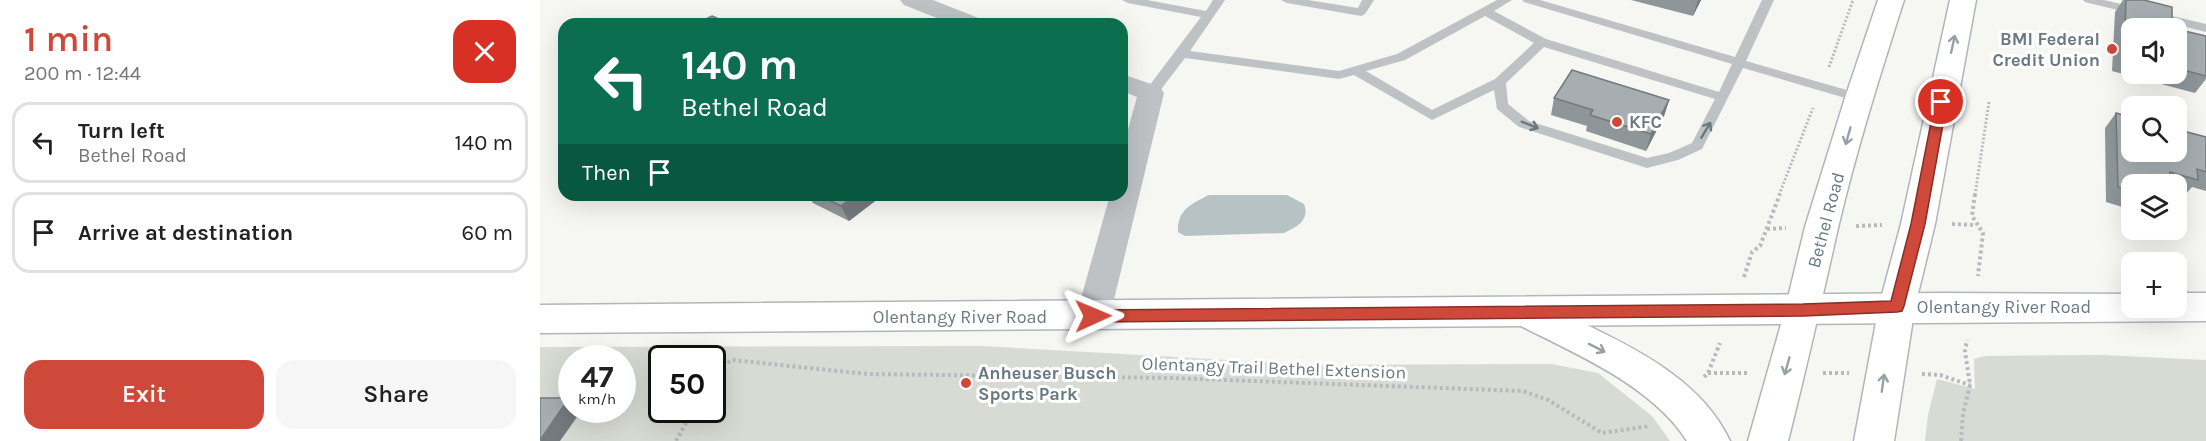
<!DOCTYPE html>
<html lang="en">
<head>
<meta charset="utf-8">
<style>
  :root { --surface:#fff; --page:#f6f6f6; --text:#222; --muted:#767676; --line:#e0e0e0; --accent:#cf493a }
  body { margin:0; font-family:Karla,sans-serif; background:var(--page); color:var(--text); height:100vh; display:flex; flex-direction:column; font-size:22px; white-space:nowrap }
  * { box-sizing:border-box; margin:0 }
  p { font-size:20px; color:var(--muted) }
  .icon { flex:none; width:33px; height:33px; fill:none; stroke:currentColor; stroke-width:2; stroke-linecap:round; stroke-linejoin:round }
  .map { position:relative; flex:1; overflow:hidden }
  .side { display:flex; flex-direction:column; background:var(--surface); width:540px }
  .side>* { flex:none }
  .guide { position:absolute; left:18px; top:18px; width:570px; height:183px; border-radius:18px; box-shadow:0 6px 24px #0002; background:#0b6e4f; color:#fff; overflow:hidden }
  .tools { position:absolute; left:1581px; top:18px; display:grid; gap:12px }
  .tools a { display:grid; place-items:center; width:66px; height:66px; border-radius:12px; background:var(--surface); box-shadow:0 6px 24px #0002; font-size:30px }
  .speed { position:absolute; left:18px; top:345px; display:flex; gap:12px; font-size:30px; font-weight:700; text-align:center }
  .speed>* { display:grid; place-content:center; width:78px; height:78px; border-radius:50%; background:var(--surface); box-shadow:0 6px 24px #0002; line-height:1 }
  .speed small { font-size:15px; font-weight:400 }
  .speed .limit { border:3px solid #111; border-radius:9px; background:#fff; color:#111 }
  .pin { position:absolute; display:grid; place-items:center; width:51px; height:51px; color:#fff; margin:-26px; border:3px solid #fff; border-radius:50%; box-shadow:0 2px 6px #0007 }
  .me { position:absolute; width:66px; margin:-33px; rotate:89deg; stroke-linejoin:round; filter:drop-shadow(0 0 4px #0008) }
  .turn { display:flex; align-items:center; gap:21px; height:126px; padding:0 24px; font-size:27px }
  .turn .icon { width:78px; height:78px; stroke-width:2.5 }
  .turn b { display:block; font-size:42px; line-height:51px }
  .then { display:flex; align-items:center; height:57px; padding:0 24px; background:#0003; gap:12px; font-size:22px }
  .round { display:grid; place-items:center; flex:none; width:63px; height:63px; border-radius:18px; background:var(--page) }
  .headline { display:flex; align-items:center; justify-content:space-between; height:102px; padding:0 24px }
  h1 { font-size:36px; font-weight:600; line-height:45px; color:var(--accent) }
  .primary-button { display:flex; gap:12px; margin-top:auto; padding:12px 24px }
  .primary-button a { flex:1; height:69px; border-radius:18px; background:var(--accent); color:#fff; font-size:24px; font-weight:600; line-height:69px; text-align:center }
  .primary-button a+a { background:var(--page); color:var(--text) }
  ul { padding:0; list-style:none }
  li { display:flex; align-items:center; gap:18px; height:81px; margin:0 12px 9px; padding:0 12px; border:3px solid var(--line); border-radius:18px }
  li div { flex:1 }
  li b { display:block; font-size:22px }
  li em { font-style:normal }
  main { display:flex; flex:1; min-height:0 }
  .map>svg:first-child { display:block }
  .green { fill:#d7dbd3; fill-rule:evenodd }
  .water { fill:#b6c2c4 }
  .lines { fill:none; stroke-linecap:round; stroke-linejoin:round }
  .secondary-casing { stroke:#b1b6b9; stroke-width:3 }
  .primary-casing { stroke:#b0b5b7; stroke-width:3 }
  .path-far1 { stroke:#b8bbbd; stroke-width:3; stroke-dasharray:2 2; stroke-linecap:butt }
  .path { stroke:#b8bbbd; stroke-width:4; stroke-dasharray:3 3; stroke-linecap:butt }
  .service { fill:#bec2c5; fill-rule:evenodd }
  .minor { fill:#bec2c5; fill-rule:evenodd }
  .secondary { fill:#fff; fill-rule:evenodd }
  .primary { fill:#fff; fill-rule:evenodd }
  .wall { fill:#8f9699 }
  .shaded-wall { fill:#747a7d }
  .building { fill:#a6aeb2; stroke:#747a7d; stroke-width:1.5 }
  .oneway { stroke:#96a1a7 }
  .oneway2 { stroke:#697981 }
  .route { fill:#cf493a; stroke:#872f26; stroke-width:1.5 }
  .poi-dot { fill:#cf493a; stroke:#fff; stroke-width:2 }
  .labels { text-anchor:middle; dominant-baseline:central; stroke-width:6; stroke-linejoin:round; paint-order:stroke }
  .poi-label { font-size:18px; font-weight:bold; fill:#697981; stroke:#fff; text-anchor:start }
  .street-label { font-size:18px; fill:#697981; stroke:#fff }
</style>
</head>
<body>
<main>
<section class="side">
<div class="headline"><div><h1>1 min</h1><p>200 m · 12:44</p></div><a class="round" style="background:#d93025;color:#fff"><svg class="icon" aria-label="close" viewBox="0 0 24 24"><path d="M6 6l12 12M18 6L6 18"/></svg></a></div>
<ul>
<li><svg class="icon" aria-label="left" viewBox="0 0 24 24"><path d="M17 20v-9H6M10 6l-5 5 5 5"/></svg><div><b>Turn left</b><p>Bethel Road</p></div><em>140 m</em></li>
<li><svg class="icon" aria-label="arrive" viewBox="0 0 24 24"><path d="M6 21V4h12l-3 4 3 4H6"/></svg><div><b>Arrive at destination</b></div><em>60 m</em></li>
</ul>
<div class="primary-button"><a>Exit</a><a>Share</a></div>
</section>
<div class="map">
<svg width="1666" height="441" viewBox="0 0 1666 441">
  <rect width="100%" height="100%" fill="#f6f6f3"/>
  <!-- green -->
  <g class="green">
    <path d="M442 346 775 365 1012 364 1058 373 1112 416 1130 441H0V347ZM32 358H82V410H32ZM122 358H172V410H122Z"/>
    <polygon points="1561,355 1666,360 1666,441 1385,441 1388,415 1397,379 1435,389 1434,359 1445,356"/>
  </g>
  <!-- water -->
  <path class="water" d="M669 195H747L764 204C770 220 757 227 744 233L645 236 638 232C637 210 651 204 669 195Z"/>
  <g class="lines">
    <!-- secondary casing -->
    <g class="secondary-casing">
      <polygon id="secondary" points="1402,293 1592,294 1592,308 1636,308 1636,293 1666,293 1666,321 0,333 0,305"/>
    </g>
    <!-- primary casing -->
    <g class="primary-casing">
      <g id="primary">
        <path d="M1338 0H1364C1340 75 1316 151 1298 228 1282 299 1266 370 1248 441H1208L1245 310 1265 227 1305 98Z"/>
        <polygon points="1410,0 1436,0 1395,224 1375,306 1354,441 1314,441 1339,306 1361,224"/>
        <path d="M986 298C1007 304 1026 315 1045 324 1101 351 1163 383 1190 441H1147C1111 384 1031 352 973 322L968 312 973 302Z"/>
      </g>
    </g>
    <!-- path-far1 -->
    <g class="path-far1">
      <polyline points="1289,67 1313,0"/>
      <polyline points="1239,195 1273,108"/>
      <polyline points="1435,195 1449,102"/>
    </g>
    <!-- path -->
    <g class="path">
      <polyline points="1435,194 1432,216 1443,233 1438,276"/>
      <polyline points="1412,224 1436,225"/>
      <polyline points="1316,226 1342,225"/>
      <polyline points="1227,229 1246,228"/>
      <polyline points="1204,277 1212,252 1220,246 1240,194"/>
      <polyline points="172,372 192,360 327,374 632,378 983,391 1008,400 1062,433 1110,426"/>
      <polyline points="1168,373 1210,373"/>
      <polyline points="1283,373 1309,373"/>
      <polyline points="1382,374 1400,375 1430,385"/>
      <polyline points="1164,377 1168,373 1180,343"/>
      <polyline points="136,441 153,410"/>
      <polyline points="1421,441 1423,414 1430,385 1425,351 1427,340"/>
    </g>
    <!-- service -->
    <g class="service">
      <path d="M582 0H607L666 11 673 0H685L650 51 799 71 857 54 957 0H972L954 11 1006 39 1179 92 1192 64 984 2 982 0H1000L1195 57 1222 0H1234L1206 61 1324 95 1326 98 1319 102 1203 68 1162 149 1138 160 1107 168 979 127 957 109 954 90 892 120 814 75 799 79 645 58 616 96H606L605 93 606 90 661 17 588 3ZM945 16 994 43 955 79 892 110 826 71 865 60ZM1004 47 1175 99 1152 143 1129 153 1107 158 989 121 968 104 966 83Z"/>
      <polygon points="741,0 768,0 818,8 822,0 834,0 825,14 821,16 747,3"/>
      <polygon points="1543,0 1564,0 1666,24 1666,32 1545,2"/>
    </g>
    <!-- minor -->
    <g class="minor">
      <polygon points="360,0 393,0 441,19 445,24 412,24 364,5"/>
      <polygon points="582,74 620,87 624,93 570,316 565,325 553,329 541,325 536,316 570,195 582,195 582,151 597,97 582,91"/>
    </g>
    <!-- secondary -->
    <use href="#secondary" class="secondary"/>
    <!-- primary -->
    <use href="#primary" class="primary"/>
  </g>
  <!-- wall -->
  <g class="wall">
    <polygon points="1091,0 1161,0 1153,16"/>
    <polygon points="1583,0 1604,0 1592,28 1592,74 1636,74 1636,29 1666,36 1666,79 1655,93 1572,71 1575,12"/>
    <polygon points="1014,98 1129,100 1124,116 1106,151 1046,131 1047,126 1011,115"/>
    <polygon points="1576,113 1666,137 1666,191 1652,187 1645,195 1636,192 1636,184 1592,184 1592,210 1566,202 1565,128"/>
    <polygon points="268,195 343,195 309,221 273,203"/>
    <polygon points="344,195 365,195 357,201"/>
  </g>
  <!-- shaded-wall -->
  <g class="shaded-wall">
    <polygon points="1158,0 1161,0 1153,16"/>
    <polygon points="1129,100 1124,116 1106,151 1111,134"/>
    <polygon points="315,195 343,195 309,221 301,206"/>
    <polygon points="354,195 365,195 357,201"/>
    <polygon points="29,398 32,399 32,410 42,410 20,441 0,441"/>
  </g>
  <!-- building -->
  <g class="building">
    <polygon points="1586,0 1604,0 1632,7 1632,28 1636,28 1592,28 1592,56 1584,54"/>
    <polygon points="172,16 190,24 156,24"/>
    <polygon points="1636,29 1666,36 1666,76 1636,68"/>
    <polygon points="1032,70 1129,100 1111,134 1050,115 1053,110 1014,98"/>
    <polygon points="1576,113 1592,117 1592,152 1636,152 1636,129 1666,137 1666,172 1657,169 1658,180 1630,172 1632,184 1592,184 1592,191 1578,187"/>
    <polygon points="278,195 315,195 301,206"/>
    <polygon points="0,398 29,398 0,440"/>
  </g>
  <!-- one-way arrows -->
  <defs><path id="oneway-shaft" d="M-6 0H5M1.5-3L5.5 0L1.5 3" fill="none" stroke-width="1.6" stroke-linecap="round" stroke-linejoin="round" transform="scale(1.5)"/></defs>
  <g class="oneway">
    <use href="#oneway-shaft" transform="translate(1413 44) rotate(-78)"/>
    <use href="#oneway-shaft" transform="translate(1308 136) rotate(106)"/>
    <use href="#oneway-shaft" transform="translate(1057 348) rotate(27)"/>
    <use href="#oneway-shaft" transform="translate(1247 366) rotate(106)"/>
    <use href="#oneway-shaft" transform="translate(1343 383) rotate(-82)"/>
  </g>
  <g class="oneway2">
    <use href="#oneway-shaft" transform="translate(990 125) rotate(22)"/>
    <use href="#oneway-shaft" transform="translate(1166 130) rotate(-59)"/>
  </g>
  <!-- route -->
  <polygon class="route" points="1401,98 1407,102 1385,224 1364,306 1362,311 1357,312 1263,316 553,322 548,320 546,316 548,312 553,310 1263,304 1351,301 1371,224 1395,102"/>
  <!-- markers -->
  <g class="poi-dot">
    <circle cx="1572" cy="49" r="6"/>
    <circle cx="1077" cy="122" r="6"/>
    <circle cx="426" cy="383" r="6"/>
  </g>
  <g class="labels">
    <!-- poi labels -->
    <g class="poi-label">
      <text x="1560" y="39" text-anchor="end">BMI Federal<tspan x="1560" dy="21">Credit Union</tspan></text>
      <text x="1089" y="122">KFC</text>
      <text x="438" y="373">Anheuser Busch<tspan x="438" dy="21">Sports Park</tspan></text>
    </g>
    <!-- street labels -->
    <g class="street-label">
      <text transform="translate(1286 220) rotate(-75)">Bethel Road</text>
      <text x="1464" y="307">Olentangy River Road</text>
      <text x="420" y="317">Olentangy River Road</text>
      <text transform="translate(734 368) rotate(2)">Olentangy Trail Bethel Extension</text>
    </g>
  </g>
</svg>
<div class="tools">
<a><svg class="icon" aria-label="sound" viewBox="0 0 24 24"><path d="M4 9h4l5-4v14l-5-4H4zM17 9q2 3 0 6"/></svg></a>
<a><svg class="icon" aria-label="search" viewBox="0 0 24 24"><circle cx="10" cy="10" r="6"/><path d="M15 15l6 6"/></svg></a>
<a><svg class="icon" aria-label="layers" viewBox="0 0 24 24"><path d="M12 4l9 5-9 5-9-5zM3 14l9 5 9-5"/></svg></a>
<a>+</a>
</div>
<div class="speed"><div>47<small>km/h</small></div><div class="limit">50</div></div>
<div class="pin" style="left:1401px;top:102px;background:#d93025"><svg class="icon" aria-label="arrive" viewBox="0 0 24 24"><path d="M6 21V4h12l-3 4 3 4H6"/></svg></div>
<svg class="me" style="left:553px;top:316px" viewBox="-20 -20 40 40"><path d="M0-17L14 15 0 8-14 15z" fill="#cf493a" stroke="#fff" stroke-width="4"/></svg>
<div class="guide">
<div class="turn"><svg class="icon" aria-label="left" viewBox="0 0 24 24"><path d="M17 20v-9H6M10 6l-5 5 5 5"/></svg><div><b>140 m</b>Bethel Road</div></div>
<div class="then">Then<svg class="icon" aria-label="arrive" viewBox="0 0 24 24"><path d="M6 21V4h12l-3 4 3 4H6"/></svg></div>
</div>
</div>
</main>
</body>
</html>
